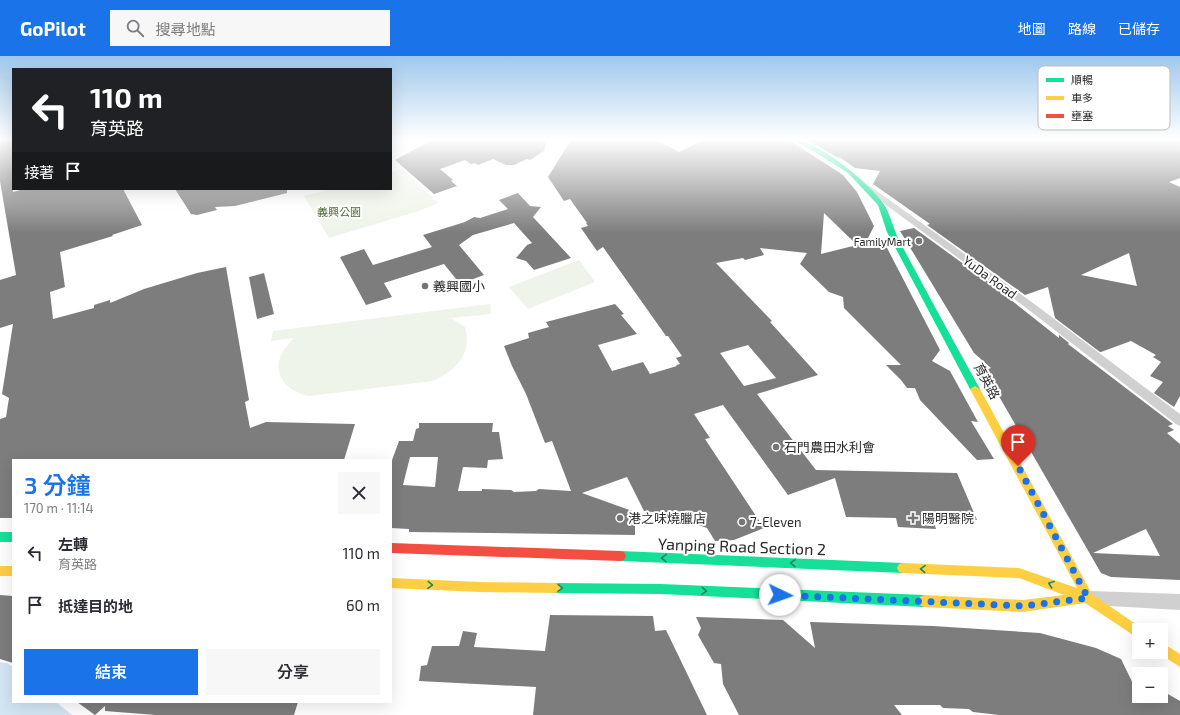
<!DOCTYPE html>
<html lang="zh-TW">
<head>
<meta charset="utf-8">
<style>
  :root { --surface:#fff; --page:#f7f7f7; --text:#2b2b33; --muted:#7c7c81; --accent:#1a73e8 }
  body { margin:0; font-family:"Exo 2","Noto Sans TC",sans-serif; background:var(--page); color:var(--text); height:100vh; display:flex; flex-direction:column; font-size:15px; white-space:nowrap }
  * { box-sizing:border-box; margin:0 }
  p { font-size:13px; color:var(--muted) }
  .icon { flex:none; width:22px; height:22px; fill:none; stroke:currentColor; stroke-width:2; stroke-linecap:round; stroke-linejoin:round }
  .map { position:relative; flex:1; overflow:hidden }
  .details { position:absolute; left:12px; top:403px; width:380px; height:244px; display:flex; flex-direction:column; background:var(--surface); border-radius:0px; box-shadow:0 4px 16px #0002 }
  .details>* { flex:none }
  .hud { position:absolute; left:12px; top:12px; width:380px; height:122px; border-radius:0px; box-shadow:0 4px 16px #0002; background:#202124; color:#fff; overflow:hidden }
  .controls { position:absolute; left:1132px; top:567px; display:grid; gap:8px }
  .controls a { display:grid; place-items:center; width:36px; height:36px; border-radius:0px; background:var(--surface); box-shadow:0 4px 16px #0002; font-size:20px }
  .pin { position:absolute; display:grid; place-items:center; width:34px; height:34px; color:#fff; margin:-41px -17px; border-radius:50% 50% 50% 0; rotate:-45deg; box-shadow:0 0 4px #0007 }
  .pin .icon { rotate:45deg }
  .me { position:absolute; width:44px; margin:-22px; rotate:93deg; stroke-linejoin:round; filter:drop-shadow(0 0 3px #0008) }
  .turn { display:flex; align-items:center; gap:14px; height:84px; padding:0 12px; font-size:18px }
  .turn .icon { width:52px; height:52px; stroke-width:2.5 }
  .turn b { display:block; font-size:28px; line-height:34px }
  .then { display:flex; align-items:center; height:38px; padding:0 12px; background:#0003; gap:8px; font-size:15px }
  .round { display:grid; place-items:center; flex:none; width:42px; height:42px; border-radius:0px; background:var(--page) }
  .summary { display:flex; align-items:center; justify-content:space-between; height:68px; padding:0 12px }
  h1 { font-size:24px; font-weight:600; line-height:30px; color:var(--accent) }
  .button { display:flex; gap:8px; margin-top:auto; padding:8px 12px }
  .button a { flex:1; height:46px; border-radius:0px; background:var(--accent); color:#fff; font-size:16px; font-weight:600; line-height:46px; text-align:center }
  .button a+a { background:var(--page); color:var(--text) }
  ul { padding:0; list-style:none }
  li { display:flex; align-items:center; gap:12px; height:52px; padding:0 12px }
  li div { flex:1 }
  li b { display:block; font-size:15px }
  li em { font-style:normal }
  header { display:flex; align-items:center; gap:24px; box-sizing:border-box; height:56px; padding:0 20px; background:var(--accent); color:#fff }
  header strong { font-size:19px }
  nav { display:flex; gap:22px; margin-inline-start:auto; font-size:14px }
  .search { width:280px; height:36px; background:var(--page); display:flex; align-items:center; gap:10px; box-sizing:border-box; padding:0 14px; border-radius:0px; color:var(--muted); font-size:15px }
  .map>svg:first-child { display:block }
  .green { fill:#eef4e9 }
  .water { fill:#d3e6f3 }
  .building { fill:#7d7d7d; fill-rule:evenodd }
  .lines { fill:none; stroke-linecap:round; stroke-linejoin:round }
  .street { fill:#d0d0d0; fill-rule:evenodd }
  .fast { fill:#16e098; fill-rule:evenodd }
  .slow { fill:#ffcf43; fill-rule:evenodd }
  .jam { fill:#f24e42; fill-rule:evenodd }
  .oneway { stroke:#208662 }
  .route { stroke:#1a73e8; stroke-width:7; stroke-dasharray:0 12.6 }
  .poi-dot { fill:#757575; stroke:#fff; stroke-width:1.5 }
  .labels { text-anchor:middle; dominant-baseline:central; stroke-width:4; stroke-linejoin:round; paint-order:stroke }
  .far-park-label { font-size:11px; fill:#4d6b35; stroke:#fff }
  .far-poi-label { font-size:11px; fill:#2b2b2b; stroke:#fff; text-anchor:end }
  .street-label { font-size:13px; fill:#2b2b2b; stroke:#fff }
  .poi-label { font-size:13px; fill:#2b2b2b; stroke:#fff; text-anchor:start }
  .near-street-label { font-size:16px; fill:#2b2b2b; stroke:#fff }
  .key { fill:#fff; stroke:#bfbfbf; stroke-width:1 }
  .key-label { font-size:11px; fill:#2b2b2b }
</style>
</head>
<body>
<header>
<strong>GoPilot</strong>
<div class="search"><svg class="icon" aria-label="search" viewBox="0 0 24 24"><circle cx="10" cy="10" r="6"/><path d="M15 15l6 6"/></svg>搜尋地點</div>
<nav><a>地圖</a><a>路線</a><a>已儲存</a></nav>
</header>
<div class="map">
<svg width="1180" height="659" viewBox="0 0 1180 659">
  <rect width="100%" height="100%" fill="#fff"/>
  <!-- green -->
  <g class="green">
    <polygon points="402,113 438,147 419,155 329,182 304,140 331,133 391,133 391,116"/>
    <polygon points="579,204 595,226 528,253 509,231"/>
    <path d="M490 248 491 258 451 262 465 271C473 298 456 314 433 325L309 340C288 336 271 319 282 297 285 291 290 287 294 282L271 285 273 275Z"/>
  </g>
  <!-- water -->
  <polygon class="water" points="0,606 7,607 13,611 13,646 56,646 72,659 0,659"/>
  <!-- building -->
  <g class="building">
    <polygon points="0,84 13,84 13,136 24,133 123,133 142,169 112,179 113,180 60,196 65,231 50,236 53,263 94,252 94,249 110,244 110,247 144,233 197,217 226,211 249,344 245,346 250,372 266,366 355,368 344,404 13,404 13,462 0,462 0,363 6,361 9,342 2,338 13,268 0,272 0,224 16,219 0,125"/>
    <polygon points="432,84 547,84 544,95 530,104 527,103 514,109 506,109 493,103 478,109 475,107 471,108 465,104 440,113 453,124 451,125 457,130 434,138 395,104"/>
    <path d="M571 84H656L679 96 703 84H789L843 119 857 136 874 170 868 182 885 188 940 294 932 305 950 315 978 366 971 365 994 403 977 404 920 344 915 332H907L901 324 886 309H901L844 252 843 241 829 236 800 208 807 197 760 192 764 199 745 204 743 202 716 207 772 265 770 266 818 319 757 338 816 414 957 417 977 464 933 463 936 473 898 471 896 462 846 461 835 422 788 439 723 349 694 358 710 382 705 383 764 472 734 484 715 485 707 472 679 462 678 467 660 461 661 457 644 455 627 421 582 437 635 456V479L409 476V473L391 472V407L399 385H413L416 373 419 372V367H493L492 376H499L503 403 488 404 487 412 463 411 458 435H482V433L511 434 514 436 536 435 539 433 571 435 552 385 545 387 526 338 512 310 504 290 529 282 528 277 549 271 546 266 615 248 624 258 621 259 637 278 598 289 612 315 643 306 650 318 677 310 676 309 680 308 676 302 682 300 668 280H666L603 191 597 195 581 172 588 170 586 167H587L570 143 564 145 548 121ZM824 157 857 189 821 198ZM748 289 776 322 744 330 720 297ZM410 401H438L435 431 403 429Z"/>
    <path d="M808 84H1180V122L1169 126 1180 131V340L1174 351 1154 337 1163 326 1150 320 1161 306 1153 301 1156 299 1131 285 1101 296H1100L1055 262 1048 231 1025 239 927 169 930 168 873 128 880 115 855 112 838 100 840 103ZM1129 197 1137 230 1081 219Z"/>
    <polygon points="175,133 287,133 287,137 235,150 215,151 217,154 197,159 191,158"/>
    <polygon points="518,137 530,150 541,151 533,161 571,202 534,214 526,205 516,202 527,189 532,187 514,167 473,179 459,189 484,219 460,228 444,208 384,227 392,241 366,249 340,201 364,193 373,209 432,191 423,179 465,166 474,161 480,162 508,153 499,144"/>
    <path d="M914 172 1013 244H1011L1059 282V279L1069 287 1068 288 1173 368 1168 370 1174 374 1167 377 1180 388V524L1111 521 1101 517 993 330 995 329 983 315 991 312 974 297 900 175ZM1146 473 1160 500 1093 497Z"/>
    <polygon points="264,217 274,258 257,263 249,221"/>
    <polygon points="0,539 13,540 13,607 0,603"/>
    <polygon points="550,559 653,560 655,575 666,574 707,659 533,659 536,631 419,625 421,610 427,609 432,590 459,590 463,575 477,577 474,591 545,595"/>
    <polygon points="696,561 783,564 815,592 810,566 933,570 1040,577 1096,592 1121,603 1139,640 1161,640 1161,634 1180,645 1180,659 999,659 973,656 969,653 943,652 940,649 894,649 902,659 739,659 723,628 721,608 714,607 698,579 701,572"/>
    <polygon points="77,646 298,646 294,659 156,659 105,655 105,650 95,659"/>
  </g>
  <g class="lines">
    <!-- street -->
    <g class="street">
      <polygon points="870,130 1033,247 1180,358 1180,370 1176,368 1025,251 867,135 866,133"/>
      <polygon points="1091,535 1180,538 1180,554 1091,549 1085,547 1083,542 1085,537"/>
    </g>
    <!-- fast -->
    <g class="fast">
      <path d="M792 84C818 84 868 126 883 147 889 154 894 175 900 186 926 235 953 284 980 333L978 335 975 336 970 333 887 176 878 149 848 117 815 96Z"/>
      <rect x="0" y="476" width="13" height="10"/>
      <polygon points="620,495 903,507 907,508 909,512 907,516 903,517 620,505 616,504 614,500 616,496"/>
      <polygon points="555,527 661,528 924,539 928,541 930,545 928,549 924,551 661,538 555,537 551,536 549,532 551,528"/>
    </g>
    <!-- slow -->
    <g class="slow">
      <polygon points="975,330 980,333 1092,538 1143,573 1144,574 1139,574 1139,583 1085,547 1023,556 924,551 920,549 918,545 920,541 924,539 1023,544 1064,539 1019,522 903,517 899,516 897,512 899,508 903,507 1019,512 1077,532 970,333"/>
      <rect x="0" y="510" width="13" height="10"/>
      <polygon points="391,522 480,526 555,527 559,528 561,532 559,536 555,537 480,536 391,532"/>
      <polygon points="1161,586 1180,598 1180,611 1157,596 1161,596"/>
    </g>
    <!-- jam -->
    <polygon class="jam" points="391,487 620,495 624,496 626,500 624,504 620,505 391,497"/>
  </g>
  <!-- one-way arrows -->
  <defs><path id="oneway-chevron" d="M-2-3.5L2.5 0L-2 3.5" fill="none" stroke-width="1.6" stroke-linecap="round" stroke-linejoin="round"/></defs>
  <g class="oneway">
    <use href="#oneway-chevron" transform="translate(664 502) rotate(-178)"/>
    <use href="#oneway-chevron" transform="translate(793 507) rotate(-178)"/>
    <use href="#oneway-chevron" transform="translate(923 513) rotate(-177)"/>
    <use href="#oneway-chevron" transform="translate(1051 528) rotate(-160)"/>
    <use href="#oneway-chevron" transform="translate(430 529) rotate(3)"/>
    <use href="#oneway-chevron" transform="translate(560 532) rotate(1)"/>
    <use href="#oneway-chevron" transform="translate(704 535) rotate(3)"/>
  </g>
  <!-- sky -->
  <linearGradient id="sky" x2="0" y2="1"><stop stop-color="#9fc8ec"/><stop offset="0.47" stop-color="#fff"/><stop offset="1" stop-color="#fff" stop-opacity="0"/></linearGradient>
  <rect width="1180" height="177" fill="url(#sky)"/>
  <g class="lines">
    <!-- route -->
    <polyline class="route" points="780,539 1023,550 1088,542 1018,410"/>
  </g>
  <!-- markers -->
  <g class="poi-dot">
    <circle cx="919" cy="185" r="4"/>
    <circle cx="425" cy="230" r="4"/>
    <circle cx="776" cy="391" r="4"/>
    <circle cx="620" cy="462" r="4"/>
    <path d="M911 456h4v4h4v4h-4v4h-4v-4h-4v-4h4z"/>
    <circle cx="742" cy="466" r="4"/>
  </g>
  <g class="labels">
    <!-- far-park labels -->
    <g class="far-park-label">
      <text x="339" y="155">義興公園</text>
    </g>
    <!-- far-poi labels -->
    <g class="far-poi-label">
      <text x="911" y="185">FamilyMart</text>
    </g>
    <!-- street labels -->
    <g class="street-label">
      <text transform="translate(990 221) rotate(36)">YuDa Road</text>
      <text transform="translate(987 325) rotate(62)">育英路</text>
    </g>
    <!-- poi labels -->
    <g class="poi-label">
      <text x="433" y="230">義興國小</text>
      <text x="784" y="391">石門農田水利會</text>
      <text x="628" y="462">港之味燒臘店</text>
      <text x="922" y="462">陽明醫院</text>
      <text x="750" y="466">7-Eleven</text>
    </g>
    <!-- near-street labels -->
    <g class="near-street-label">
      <text transform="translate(742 490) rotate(2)">Yanping Road Section 2</text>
    </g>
  </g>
  <!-- legend -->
  <rect x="1038" y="10" width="132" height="64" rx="6" class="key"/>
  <rect x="1046" y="22" width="18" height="4" fill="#16e098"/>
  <rect x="1046" y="40" width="18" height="4" fill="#ffcf43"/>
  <rect x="1046" y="58" width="18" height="4" fill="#f24e42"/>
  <g class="key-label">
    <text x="1071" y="28">順暢</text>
    <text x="1071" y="46">車多</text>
    <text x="1071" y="64">壅塞</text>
  </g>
</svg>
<div class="controls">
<a>+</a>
<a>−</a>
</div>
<div class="pin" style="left:1018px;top:410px;background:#d93025"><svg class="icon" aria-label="arrive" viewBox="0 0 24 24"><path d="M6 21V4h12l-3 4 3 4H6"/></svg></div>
<svg class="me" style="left:780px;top:539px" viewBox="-20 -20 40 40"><circle r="19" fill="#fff"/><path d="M0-13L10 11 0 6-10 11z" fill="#1a73e8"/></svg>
<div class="hud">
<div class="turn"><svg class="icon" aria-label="left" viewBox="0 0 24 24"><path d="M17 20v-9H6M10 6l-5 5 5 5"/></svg><div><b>110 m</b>育英路</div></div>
<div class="then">接著<svg class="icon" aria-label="arrive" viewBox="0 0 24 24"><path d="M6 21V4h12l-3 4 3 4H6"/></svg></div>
</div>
<section class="details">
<div class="summary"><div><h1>3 分鐘</h1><p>170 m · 11:14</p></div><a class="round"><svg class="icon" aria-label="close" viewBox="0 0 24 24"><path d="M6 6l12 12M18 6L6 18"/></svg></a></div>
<ul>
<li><svg class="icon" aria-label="left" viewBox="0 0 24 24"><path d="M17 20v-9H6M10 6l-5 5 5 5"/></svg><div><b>左轉</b><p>育英路</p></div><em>110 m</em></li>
<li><svg class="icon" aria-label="arrive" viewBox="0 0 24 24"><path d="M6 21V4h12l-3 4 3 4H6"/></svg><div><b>抵達目的地</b></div><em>60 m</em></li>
</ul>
<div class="button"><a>結束</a><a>分享</a></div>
</section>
</div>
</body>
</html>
